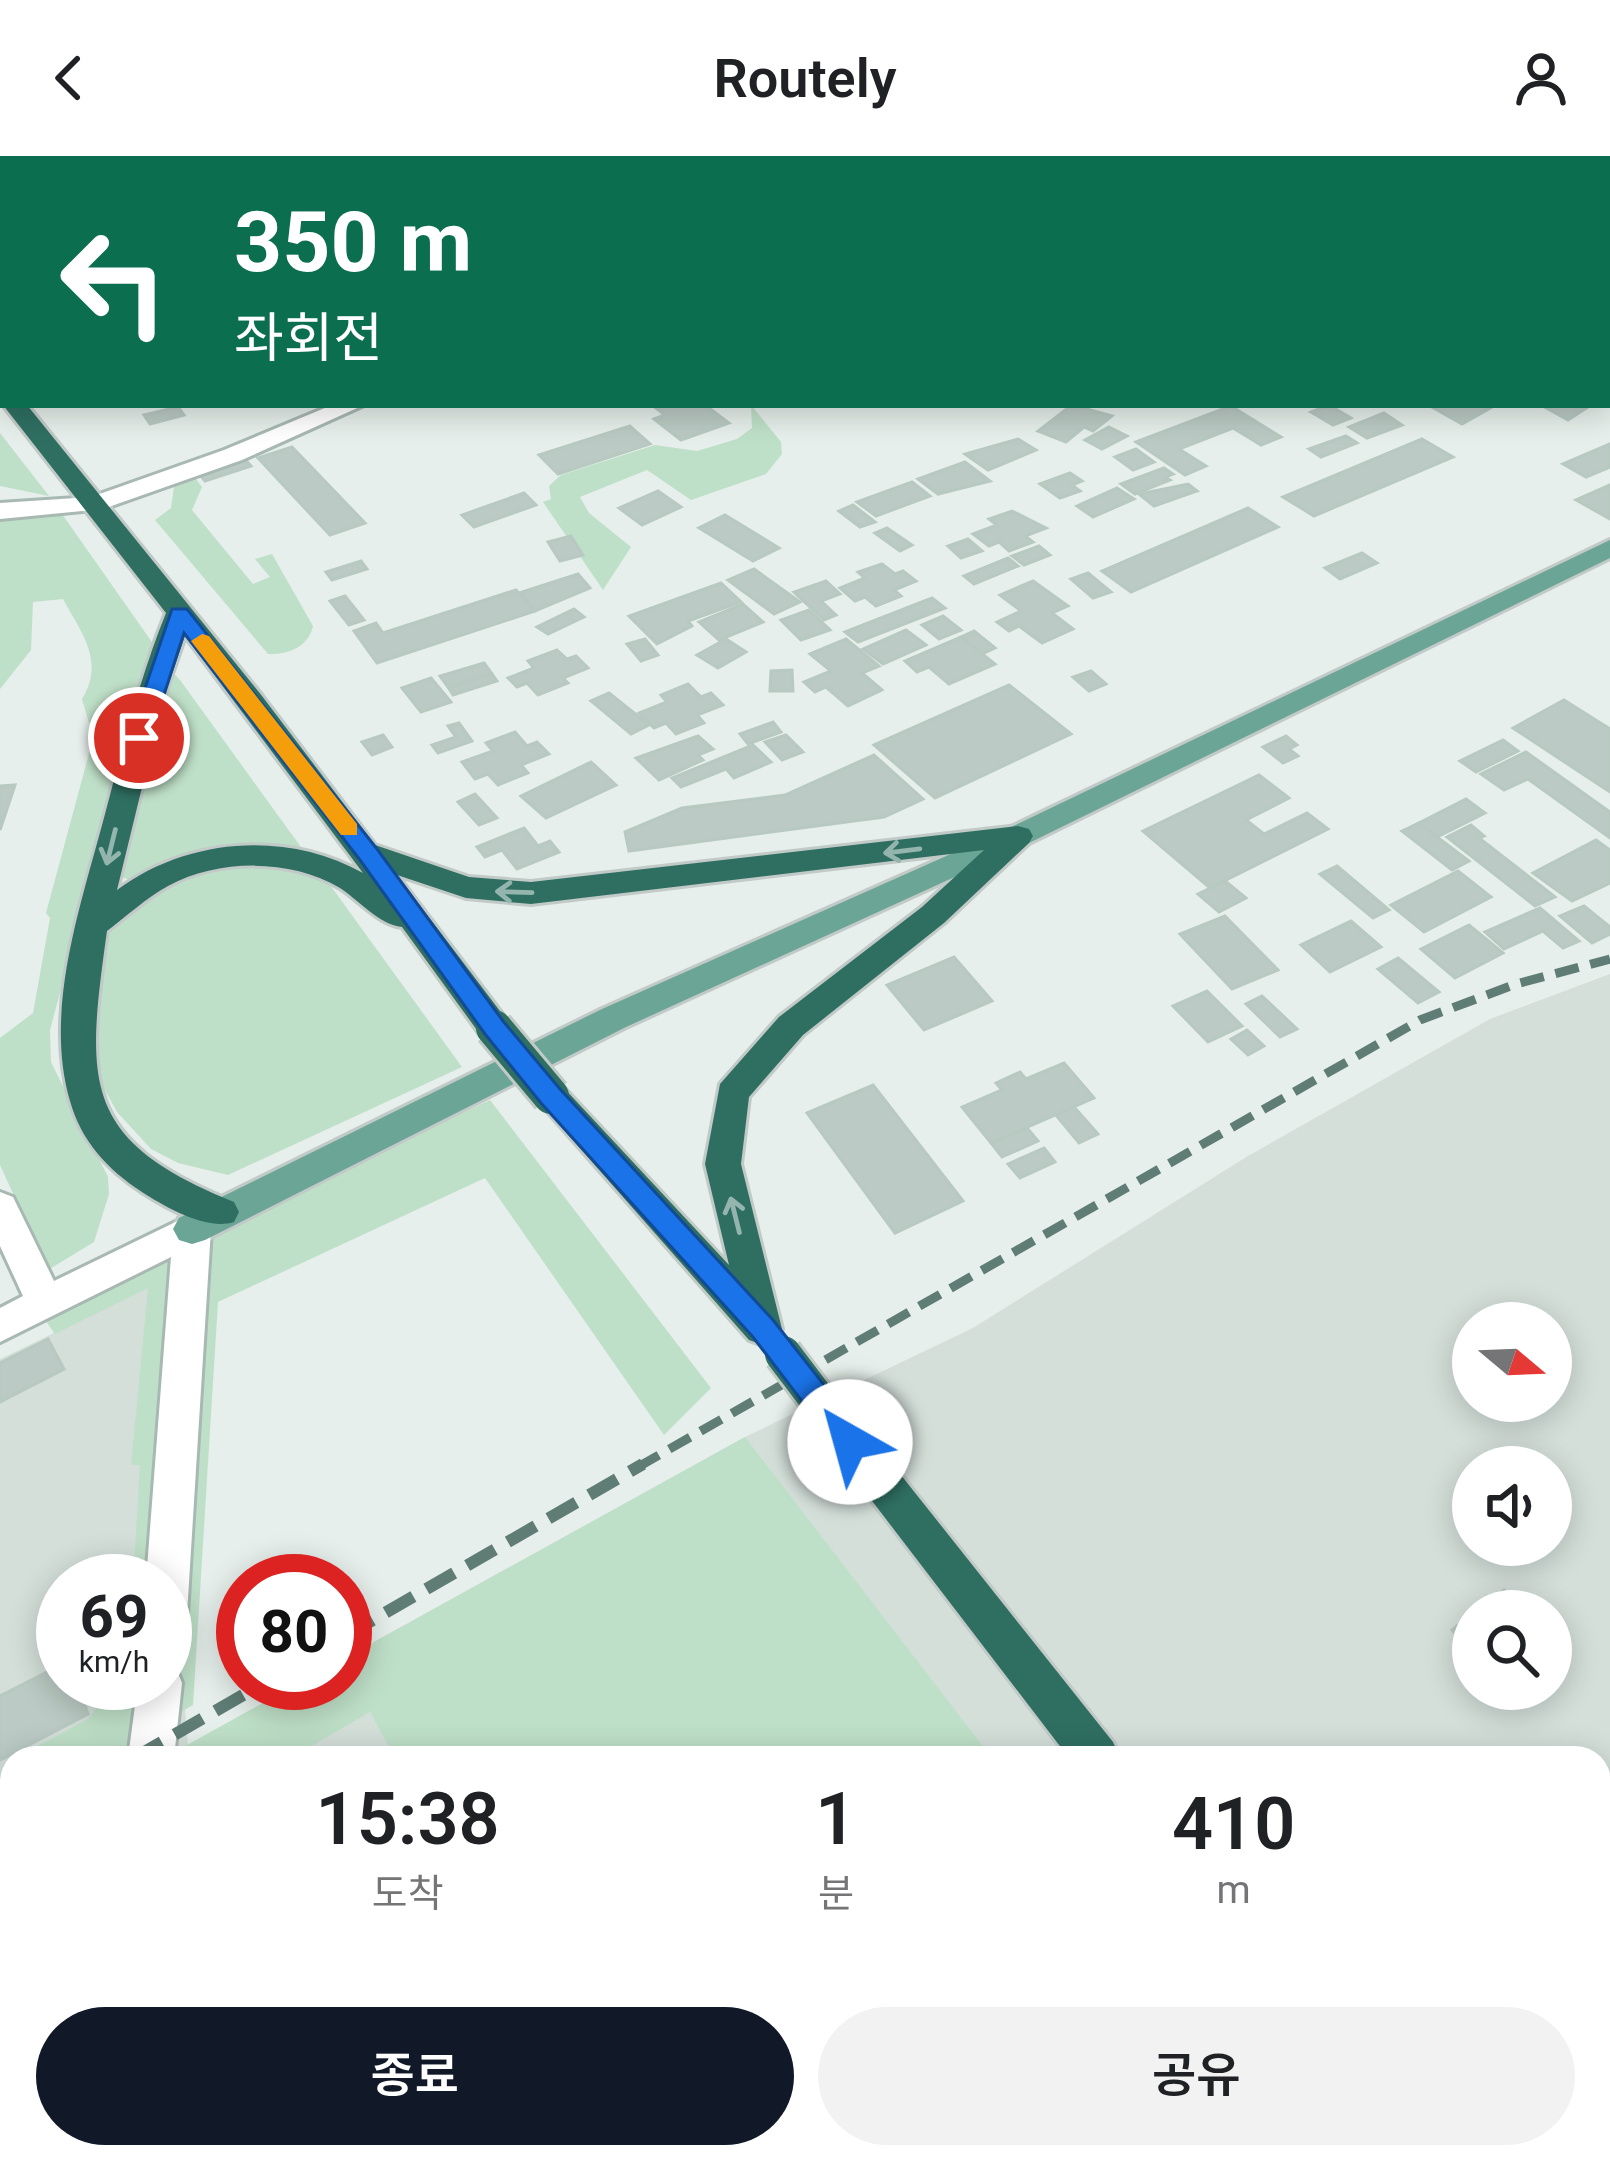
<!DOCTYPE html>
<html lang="ko">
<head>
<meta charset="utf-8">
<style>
  :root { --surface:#fff; --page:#f2f2f2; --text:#202124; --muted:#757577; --accent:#111827 }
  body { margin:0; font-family:Roboto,"Noto Sans KR",sans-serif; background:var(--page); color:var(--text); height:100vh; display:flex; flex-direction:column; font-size:45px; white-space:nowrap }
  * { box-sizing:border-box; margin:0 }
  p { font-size:39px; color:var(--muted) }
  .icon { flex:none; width:66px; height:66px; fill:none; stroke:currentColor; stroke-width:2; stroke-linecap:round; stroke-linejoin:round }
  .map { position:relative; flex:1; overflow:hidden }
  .drawer { position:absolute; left:0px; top:1590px; width:1611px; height:423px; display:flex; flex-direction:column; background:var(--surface); border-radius:36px 36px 0 0; box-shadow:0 6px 30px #0003 }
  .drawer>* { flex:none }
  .banner { position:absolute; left:0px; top:0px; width:1611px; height:252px; box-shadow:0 6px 30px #0003; background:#0b6e4f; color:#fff; overflow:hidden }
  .needle { width:78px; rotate:109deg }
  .fabs { position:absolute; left:1452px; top:1146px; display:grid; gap:24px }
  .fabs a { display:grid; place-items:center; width:120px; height:120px; border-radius:50%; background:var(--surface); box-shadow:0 6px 30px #0003; font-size:60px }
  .speed { position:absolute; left:36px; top:1398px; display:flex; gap:24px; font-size:60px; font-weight:700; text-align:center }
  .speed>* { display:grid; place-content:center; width:156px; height:156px; border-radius:50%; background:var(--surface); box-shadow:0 6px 30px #0003; line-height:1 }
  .speed small { font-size:30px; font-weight:400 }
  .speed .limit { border:18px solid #d22; background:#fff; color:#111 }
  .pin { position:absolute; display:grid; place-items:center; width:102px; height:102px; color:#fff; margin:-51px; border:6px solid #fff; border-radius:50%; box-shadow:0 3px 12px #0007 }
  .me { position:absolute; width:132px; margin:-66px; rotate:322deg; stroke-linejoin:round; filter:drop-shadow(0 0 9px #0008) }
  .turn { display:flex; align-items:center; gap:42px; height:252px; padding:0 36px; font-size:54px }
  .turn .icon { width:156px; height:156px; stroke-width:2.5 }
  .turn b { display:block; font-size:84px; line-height:102px }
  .eta { display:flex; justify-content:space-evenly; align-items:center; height:204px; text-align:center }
  .eta b { font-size:72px; font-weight:600; line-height:84px }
  .primary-button { display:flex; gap:24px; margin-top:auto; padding:24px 36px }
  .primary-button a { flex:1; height:138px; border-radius:72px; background:var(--accent); color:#fff; font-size:48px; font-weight:600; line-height:138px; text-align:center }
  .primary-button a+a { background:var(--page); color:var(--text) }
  header { display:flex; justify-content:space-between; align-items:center; height:156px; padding:0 36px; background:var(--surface); font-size:54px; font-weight:600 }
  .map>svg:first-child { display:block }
  .built { fill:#d4dfda; fill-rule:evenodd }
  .green { fill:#bfe0c8 }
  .building { fill:#bbcac4; stroke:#b8c9c2; stroke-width:3 }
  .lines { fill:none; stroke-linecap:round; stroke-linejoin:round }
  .minor-casing { stroke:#a8b8b2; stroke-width:6 }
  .major-casing { stroke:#c2cac8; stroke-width:6 }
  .highway-casing { stroke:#c2cac8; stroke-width:6 }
  .minor { fill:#fff; fill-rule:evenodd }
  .major { fill:#6aa596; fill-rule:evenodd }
  .highway { fill:#2f6f62; fill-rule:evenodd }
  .rail-far1 { stroke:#5f7d75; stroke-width:9; stroke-dasharray:24 12; stroke-linecap:butt }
  .rail { stroke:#5f7d75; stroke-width:12; stroke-dasharray:32 15; stroke-linecap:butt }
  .highway-bridge-casing { stroke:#c2cac8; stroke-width:42; stroke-linecap:butt }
  .highway-bridge { stroke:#2f6f62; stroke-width:36 }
  .oneway { stroke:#93b5ae }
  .route { fill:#1a73e8; stroke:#114b97; stroke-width:3 }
  .slow { fill:#f59e0b }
</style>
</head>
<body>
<header><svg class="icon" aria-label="back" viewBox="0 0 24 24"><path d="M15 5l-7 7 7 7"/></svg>Routely<svg class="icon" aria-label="person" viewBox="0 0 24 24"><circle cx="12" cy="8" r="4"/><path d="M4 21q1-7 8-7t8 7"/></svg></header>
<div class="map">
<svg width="1610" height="2012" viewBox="0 0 1610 2012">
  <rect width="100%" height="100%" fill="#e6efeb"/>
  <!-- built -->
  <path class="built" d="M1610 818V2012H0V1203L149 1131 188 1589 299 1527H345V1502L745 1281 973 1172 1248 1000 1490 863ZM1473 1167H1551V1245H1473ZM1473 1311H1551V1389H1473ZM63 1425H165V1527H63ZM1473 1455H1551V1533H1473ZM12 1602H1599V2001H12Z"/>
  <!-- green -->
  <g class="green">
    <polygon points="751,249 781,286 782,298 766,318 691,344 647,314 580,341 589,357 631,391 603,434 543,346 551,343 549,330 561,319 655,289 697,295 737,283 752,272"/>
    <polygon points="0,277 49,340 0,330"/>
    <path d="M192 318 202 331 192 354 253 428 270 421 255 403 272 398 313 470C309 491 287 499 268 498L155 364 171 352 175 324Z"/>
    <path d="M53 355 62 358 154 489 50 874 51 906 108 1021 109 1038 94 1086 48 1114 0 1009V882L33 857 50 762 46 757 97 568 89 567 82 543C105 505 82 478 63 443L33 446 31 494 0 533V358Z"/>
    <polygon points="167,510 180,524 306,698 134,725 114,719"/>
    <polygon points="253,708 325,722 462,911 228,1019 178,1007 151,993 117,956 89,905 106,778 137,743 190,719"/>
    <polygon points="490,944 711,1232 664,1279 485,1022 218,1146 193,1549 172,1561 202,1082 233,1063"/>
    <polygon points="171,1099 144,1425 133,1425 140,1309 131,1309 148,1132 55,1178 43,1161"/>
    <polygon points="745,1281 992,1602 395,1602 370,1556 291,1602 193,1602 187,1589 299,1527 345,1527 345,1502"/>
    <polygon points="116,1527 136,1527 132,1592 114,1602 15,1602 88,1563"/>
    <polygon points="191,2001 557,2001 563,2012 195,2012"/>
    <polygon points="604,2001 1300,2001 1308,2012 610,2012"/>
  </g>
  <!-- building -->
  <g class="building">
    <polygon points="652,249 705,249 729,267 681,284 654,263 665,259"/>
    <polygon points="1072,249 1112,260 1093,275 1084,271 1066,286 1038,275"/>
    <polygon points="1329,249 1351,262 1333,269 1311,256"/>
    <polygon points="1418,249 1488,249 1492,251 1462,268 1430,250"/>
    <polygon points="1541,249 1591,249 1568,264"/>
    <polygon points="1231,250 1281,281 1261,289 1233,272 1179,293 1206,310 1185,319 1136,286"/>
    <polygon points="178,251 184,259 150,268 144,259"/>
    <polygon points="1384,257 1402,269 1367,282 1349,271"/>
    <polygon points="630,270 650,288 558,318 539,299"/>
    <polygon points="1109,271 1127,280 1102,293 1085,284"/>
    <polygon points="1346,280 1357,287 1321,301 1309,293"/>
    <polygon points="1018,283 1036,294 988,314 965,298"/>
    <polygon points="1422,283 1453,301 1314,360 1283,341"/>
    <polygon points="1610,288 1610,311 1586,321 1563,308"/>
    <polygon points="292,291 365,367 330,379 258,302"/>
    <polygon points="1136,293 1154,306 1133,314 1115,301"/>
    <polygon points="243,301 251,310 205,325 197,315"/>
    <polygon points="965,306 990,325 938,338 918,323"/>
    <polygon points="1164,312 1173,318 1165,321 1170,324 1135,338 1121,328"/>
    <polygon points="1070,317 1082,325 1072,329 1080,335 1060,342 1040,328"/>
    <polygon points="912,326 930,340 876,360 857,346"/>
    <polygon points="1188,328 1197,335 1154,350 1139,338"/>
    <polygon points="1610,329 1610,363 1576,344"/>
    <polygon points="1117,332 1134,343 1093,361 1077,350"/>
    <polygon points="658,335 681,351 642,369 619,352"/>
    <polygon points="524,337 536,349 474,371 462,359"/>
    <polygon points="853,349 875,366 860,371 839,355"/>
    <polygon points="1248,352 1278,371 1131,436 1102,415"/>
    <polygon points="1012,355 1046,372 1025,380 1033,386 1009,395 999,386 989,390 973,378 997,369 989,363"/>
    <polygon points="725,359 779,392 753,405 699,372"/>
    <polygon points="887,372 912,389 900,395 875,377"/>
    <polygon points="571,380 583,399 560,405 548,386"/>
    <polygon points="968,383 982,395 961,402 948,390"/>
    <polygon points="1039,390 1050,399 1024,409 1012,400"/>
    <polygon points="1362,397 1377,407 1340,423 1325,412"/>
    <polygon points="1008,402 1018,410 974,428 964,420"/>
    <polygon points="361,405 367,413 332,424 326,416"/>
    <polygon points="882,408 895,418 903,415 916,425 894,434 901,440 876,450 865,441 855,445 840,432 865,422 858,416"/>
    <polygon points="754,413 800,446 774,458 728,424"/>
    <polygon points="1088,417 1111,436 1093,442 1071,423"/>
    <polygon points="578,418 590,432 535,455 519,437"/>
    <polygon points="826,425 840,438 821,445 836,459 824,464 794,436"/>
    <polygon points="1033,425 1068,450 1052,457 1073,473 1042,487 1019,470 1009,475 997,466 1021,455 1000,439"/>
    <polygon points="721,427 741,446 688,465 692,470 657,488 629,460"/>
    <polygon points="516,434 535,455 377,507 354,475 376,467 383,477"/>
    <polygon points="345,440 364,464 349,469 330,445"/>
    <polygon points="932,442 945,452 858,486 845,476"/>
    <polygon points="743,448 763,466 719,484 699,466"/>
    <polygon points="574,453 584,461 548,478 537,471"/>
    <polygon points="809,454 830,474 801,484 781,464"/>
    <polygon points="943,460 961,474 939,483 922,469"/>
    <polygon points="906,474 926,489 883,508 863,493"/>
    <polygon points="974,475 995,492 982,498 961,481"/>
    <polygon points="961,481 995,508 949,528 929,511 917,516 905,505"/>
    <polygon points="645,483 658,499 641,505 627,488"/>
    <polygon points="726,483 746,496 718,512 697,499"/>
    <polygon points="846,483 879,510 862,517 882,534 848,550 826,531 815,536 804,526 831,515 810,498"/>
    <polygon points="557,494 567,503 576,500 588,512 563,522 568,527 538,539 527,527 517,531 508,522 534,512 528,505"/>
    <polygon points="484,507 492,518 448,531 440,520"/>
    <polygon points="792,514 793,535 770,535 771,515"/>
    <polygon points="1091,515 1106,528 1089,535 1073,521"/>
    <polygon points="492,518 497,525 453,539 448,531"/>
    <polygon points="431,522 451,546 421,556 402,532"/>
    <polygon points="688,528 701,541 711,537 723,549 697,559 704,567 676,578 666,567 654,572 639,557 667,546 661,539"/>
    <polygon points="1009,529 1071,578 935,642 874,589"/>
    <polygon points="609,537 649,569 631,578 591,545"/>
    <polygon points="1564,544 1610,573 1610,636 1513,572"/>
    <polygon points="773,566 781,576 748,588 740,578"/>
    <polygon points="459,567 472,585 438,597 432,589 456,581 448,570"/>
    <polygon points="515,576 527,590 537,586 549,598 521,609 528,617 498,629 488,618 475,623 462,606 493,595 486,587"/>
    <polygon points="383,579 392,591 372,599 362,586"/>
    <polygon points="786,579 803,596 782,604 765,586"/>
    <polygon points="698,580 713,593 698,599 703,604 659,624 636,602"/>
    <polygon points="1286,580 1297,589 1289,593 1298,600 1283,607 1263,591"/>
    <polygon points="1503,584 1518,595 1476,616 1460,605"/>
    <polygon points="753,589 771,606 734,622 726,613 681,631 672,622"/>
    <polygon points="1526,596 1610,656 1610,682 1528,623 1504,634 1481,618"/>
    <polygon points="874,599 923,643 884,661 629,695 625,676 682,652 785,639"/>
    <polygon points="591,606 616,629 546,662 521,640"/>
    <polygon points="1259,619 1289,642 1246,664 1264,678 1307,657 1328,673 1210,732 1143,675"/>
    <polygon points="15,629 0,674 0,630"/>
    <polygon points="475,638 497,662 479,669 458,646"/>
    <polygon points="1466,643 1485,657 1437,681 1419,667"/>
    <polygon points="1419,667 1437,681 1469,705 1452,714 1402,675"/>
    <polygon points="1471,669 1484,680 1479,682 1555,741 1535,750 1447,681"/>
    <polygon points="524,672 538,690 550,685 559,696 517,713 502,694 485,701 477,691"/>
    <polygon points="1596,684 1610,694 1610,727 1572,745 1533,717"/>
    <polygon points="1337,710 1389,754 1373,762 1320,718"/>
    <polygon points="1458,715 1491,741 1424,776 1391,749"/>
    <polygon points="1225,725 1246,742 1219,756 1198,738"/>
    <polygon points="1584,750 1610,771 1610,778 1592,787 1560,760"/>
    <polygon points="1540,752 1579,785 1563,792 1543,775 1504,793 1485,776"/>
    <polygon points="1225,760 1278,814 1232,833 1180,778"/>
    <polygon points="1351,765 1381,791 1330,816 1301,789"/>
    <polygon points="1469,769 1503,797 1455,822 1421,793"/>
    <polygon points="954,801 992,845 924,874 887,829"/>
    <polygon points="1398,802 1439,836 1418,847 1378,813"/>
    <polygon points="1207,835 1242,870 1208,886 1173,850"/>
    <polygon points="1262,840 1297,873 1280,881 1246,848"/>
    <polygon points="1247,874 1264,890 1248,899 1231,883"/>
    <polygon points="1064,907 1094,942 991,987 962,951 1002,934 996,927 1020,916 1026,923"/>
    <polygon points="873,929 963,1045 895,1077 807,957"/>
    <polygon points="1074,951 1098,978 1079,987 1056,959"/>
    <polygon points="1027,972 1038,985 1002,1001 991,987"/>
    <polygon points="1044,992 1055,1006 1020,1022 1008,1008"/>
    <polygon points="48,1183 64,1213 0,1246 0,1207"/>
    <polygon points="1504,1434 1525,1455 1476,1455"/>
    <polygon points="1473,1457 1473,1496 1452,1474"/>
    <polygon points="63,1508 63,1527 77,1527 88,1558 0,1604 0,1540"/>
    <polygon points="12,1792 12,1828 0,1836 0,1799"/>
    <polygon points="0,1956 12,2001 20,2012 0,2012"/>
  </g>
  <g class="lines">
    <!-- minor casing -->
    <g class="minor-casing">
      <g id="minor">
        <polygon points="283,0 317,0 319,3 285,3"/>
        <rect x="1608" y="233" width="2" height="16"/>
        <polygon points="332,249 364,249 242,304 103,353 0,363 0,347 91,341 224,294"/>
        <polygon points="0,1036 13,1041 54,1125 192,1058 205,1062 211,1073 187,1458 180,1472 165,1478 165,1425 146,1425 171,1101 0,1186 0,1152 23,1140 0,1090"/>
        <polygon points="165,1508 176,1512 182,1527 174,1602 128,1602 138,1527 165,1527"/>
        <polygon points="12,1693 12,1743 0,1748 0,1698"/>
      </g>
    </g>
    <!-- major casing -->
    <g class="major-casing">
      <polygon id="major" points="1610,384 1610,402 1029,687 626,871 205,1084 192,1088 179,1084 173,1073 179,1062 602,853 1007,673"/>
    </g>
    <!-- highway casing -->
    <g class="highway-casing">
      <g id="highway">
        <path d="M3 249H27L262 540 375 689 469 721 531 726 1018 670 1029 673 1033 680 1029 687 944 767 803 879 749 941 741 1008 782 1173 777 1184 763 1189 749 1184 534 940 539 931 551 927 563 931 729 1109 705 1008 720 928 779 861 922 751 984 694 531 748 466 742 397 719 506 863 511 872 506 881 494 884 482 881 402 771C378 768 360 745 340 732 290 702 218 703 168 730 146 742 127 760 107 775 86 926 80 984 234 1046L239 1056 234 1066C207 1075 165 1051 142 1036 108 1014 81 985 70 945 43 853 82 746 105 658 123 590 140 521 166 457ZM185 480 363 717C286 674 187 682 117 734L164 541Z"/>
        <polygon points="821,1231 835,1236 1113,1586 1120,1602 1069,1602 807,1260 801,1248 807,1236"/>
        <polygon points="1383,2001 1440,2001 1444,2012 1387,2012"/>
      </g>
    </g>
    <!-- minor -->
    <use href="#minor" class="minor"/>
    <!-- major -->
    <use href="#major" class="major"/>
    <!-- highway -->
    <use href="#highway" class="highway"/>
    <!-- rail-far1 -->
    <polyline class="rail-far1" points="638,1311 1420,864 1516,828 1610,803"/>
    <!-- rail -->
    <g class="rail">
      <polyline points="345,1480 643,1308"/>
      <polyline points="134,1602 264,1527"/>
      <polyline points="0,1678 12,1671"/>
    </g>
    <!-- highway-bridge casing -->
    <g class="highway-bridge-casing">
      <g id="highway-bridge">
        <polyline points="494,872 551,940"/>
        <polyline points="783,1198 821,1248"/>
      </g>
    </g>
    <!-- highway-bridge -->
    <use href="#highway-bridge" class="highway-bridge"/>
  </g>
  <!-- one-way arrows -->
  <defs><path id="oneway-shaft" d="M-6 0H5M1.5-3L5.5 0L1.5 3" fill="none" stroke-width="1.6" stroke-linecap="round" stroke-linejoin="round" transform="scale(3)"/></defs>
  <g class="oneway">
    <use href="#oneway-shaft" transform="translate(111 691) rotate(104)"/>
    <use href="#oneway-shaft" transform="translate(902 695) rotate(173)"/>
    <use href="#oneway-shaft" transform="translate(514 736) rotate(-178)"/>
    <use href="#oneway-shaft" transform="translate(735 1059) rotate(-104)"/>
  </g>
  <!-- route -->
  <polygon class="route" points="172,453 187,453 377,693 503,865 560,933 773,1164 861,1276 866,1286 861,1295 850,1299 840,1295 753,1181 541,947 485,878 360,704 184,477 150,582 139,589 131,587 128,582"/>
  <!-- slow -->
  <polygon class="slow" points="202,478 209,480 357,668 357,679 341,679 191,485"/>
</svg>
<div class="fabs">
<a><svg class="needle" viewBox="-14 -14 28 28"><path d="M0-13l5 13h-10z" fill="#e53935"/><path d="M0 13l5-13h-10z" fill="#757577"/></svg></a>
<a><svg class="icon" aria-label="sound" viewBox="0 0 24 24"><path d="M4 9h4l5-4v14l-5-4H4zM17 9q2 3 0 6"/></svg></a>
<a><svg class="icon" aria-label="search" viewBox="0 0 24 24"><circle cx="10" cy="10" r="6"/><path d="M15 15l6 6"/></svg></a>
</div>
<div class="speed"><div>69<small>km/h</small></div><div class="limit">80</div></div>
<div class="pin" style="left:139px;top:582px;background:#d93025"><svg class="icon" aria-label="arrive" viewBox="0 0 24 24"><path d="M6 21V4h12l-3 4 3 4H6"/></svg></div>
<svg class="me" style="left:850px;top:1286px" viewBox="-20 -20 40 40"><circle r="19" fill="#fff"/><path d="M0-13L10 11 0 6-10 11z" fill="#1a73e8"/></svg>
<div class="banner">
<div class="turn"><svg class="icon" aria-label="left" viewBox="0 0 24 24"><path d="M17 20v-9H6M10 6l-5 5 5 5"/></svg><div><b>350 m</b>좌회전</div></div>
</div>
<section class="drawer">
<div class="eta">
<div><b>15:38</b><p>도착</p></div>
<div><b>1</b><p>분</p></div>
<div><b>410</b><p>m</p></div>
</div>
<div class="primary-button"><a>종료</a><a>공유</a></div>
</section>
</div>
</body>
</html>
